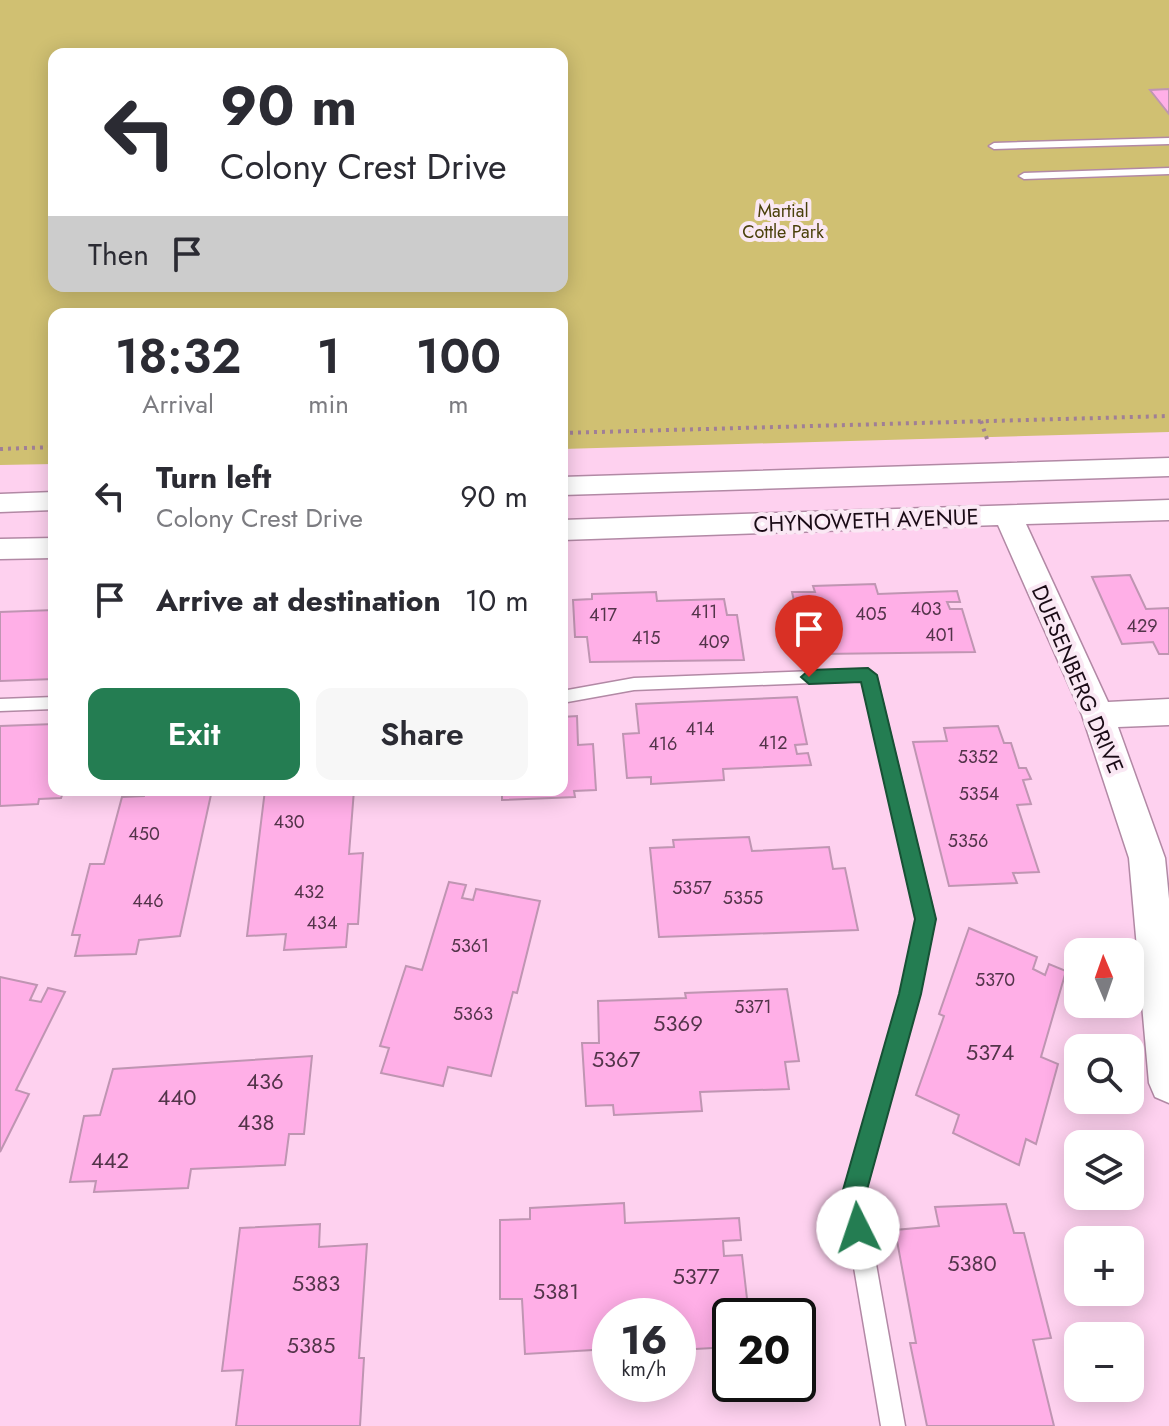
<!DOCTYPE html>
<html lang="en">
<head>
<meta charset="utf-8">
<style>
  :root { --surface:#fff; --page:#f7f7f7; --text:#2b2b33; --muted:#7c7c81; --accent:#247d52 }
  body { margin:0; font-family:Jost,sans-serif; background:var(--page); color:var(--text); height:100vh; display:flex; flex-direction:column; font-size:30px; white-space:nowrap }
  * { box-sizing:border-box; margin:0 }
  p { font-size:26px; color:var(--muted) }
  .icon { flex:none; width:44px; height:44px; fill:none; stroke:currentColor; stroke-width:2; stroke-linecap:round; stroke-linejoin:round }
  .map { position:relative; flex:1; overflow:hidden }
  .side { position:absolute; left:48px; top:308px; width:520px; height:488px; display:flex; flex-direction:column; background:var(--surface); border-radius:16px; box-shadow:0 4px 20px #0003 }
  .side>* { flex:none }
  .banner { position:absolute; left:48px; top:48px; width:520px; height:244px; border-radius:16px; box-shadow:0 4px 20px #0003; background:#fff; color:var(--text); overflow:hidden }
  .needle { width:52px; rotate:358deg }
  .tools { position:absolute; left:1064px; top:938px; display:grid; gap:16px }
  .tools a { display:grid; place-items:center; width:80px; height:80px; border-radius:16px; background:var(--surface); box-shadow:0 4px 20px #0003; font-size:40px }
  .speed { position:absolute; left:592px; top:1298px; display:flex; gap:16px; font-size:40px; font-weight:700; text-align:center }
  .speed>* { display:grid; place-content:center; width:104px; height:104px; border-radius:50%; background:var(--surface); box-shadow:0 4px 20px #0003; line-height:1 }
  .speed small { font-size:20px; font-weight:400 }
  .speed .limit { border:4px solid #111; border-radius:12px; background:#fff; color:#111 }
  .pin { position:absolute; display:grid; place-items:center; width:68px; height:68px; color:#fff; margin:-82px -34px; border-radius:50% 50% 50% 0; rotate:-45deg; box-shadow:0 0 8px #0007 }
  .pin .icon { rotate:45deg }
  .me { position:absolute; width:88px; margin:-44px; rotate:356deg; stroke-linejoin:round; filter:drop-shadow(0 0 6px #0008) }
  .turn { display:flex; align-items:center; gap:28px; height:168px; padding:0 40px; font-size:36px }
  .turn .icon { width:104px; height:104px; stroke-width:2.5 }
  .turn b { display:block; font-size:56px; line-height:68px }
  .then { display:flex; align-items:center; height:76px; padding:0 40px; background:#0003; gap:16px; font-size:30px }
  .eta { display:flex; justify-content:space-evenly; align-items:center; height:136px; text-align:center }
  .eta b { font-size:48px; font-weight:600; line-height:56px }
  .primary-button { display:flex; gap:16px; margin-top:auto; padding:16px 40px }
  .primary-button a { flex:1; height:92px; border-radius:16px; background:var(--accent); color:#fff; font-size:32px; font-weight:600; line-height:92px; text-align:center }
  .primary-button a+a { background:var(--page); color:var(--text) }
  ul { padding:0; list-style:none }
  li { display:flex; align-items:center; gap:24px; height:104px; padding:0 40px }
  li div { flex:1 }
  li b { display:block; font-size:30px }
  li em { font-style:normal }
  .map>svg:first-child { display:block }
  .green { fill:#d0c072; fill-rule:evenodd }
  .building { fill:#ffafe7; stroke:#bf95b2; stroke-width:2 }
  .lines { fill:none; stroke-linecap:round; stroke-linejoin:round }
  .lane-casing { stroke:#b289a5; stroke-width:3 }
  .street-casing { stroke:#b289a5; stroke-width:3 }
  .path { stroke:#a07f96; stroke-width:4; stroke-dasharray:3 5; stroke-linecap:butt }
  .lane { fill:#fff; fill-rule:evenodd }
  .street { fill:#fff; fill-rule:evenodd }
  .route { fill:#247d52; stroke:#175135; stroke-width:2 }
  .labels { text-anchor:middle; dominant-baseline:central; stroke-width:8; stroke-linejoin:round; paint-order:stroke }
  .far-park-label { font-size:18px; fill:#4a400a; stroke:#fae8f4 }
  .number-label { font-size:18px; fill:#53344a }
  .street-label { font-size:22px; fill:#1a0b16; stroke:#fae8f4 }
  .near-number-label { font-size:22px; fill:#53344a }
</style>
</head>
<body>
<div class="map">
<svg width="1169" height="1426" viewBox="0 0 1169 1426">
  <rect width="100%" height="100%" fill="#fed1ef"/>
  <!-- green -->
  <path class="green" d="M0 0H1169V432L562 449V314H54V464L0 465ZM54 54H562V286H54Z"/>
  <!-- building -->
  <g class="building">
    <polygon points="1169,89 1169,114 1150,90"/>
    <polygon points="1130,575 1146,609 1169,608 1169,654 1159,654 1153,642 1122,644 1092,577"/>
    <polygon points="875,584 878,594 957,591 960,602 947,602 950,609 962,609 975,652 821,654 815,627 800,628 792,592 815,592 813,586"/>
    <polygon points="656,592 657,601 724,599 727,615 737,615 744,660 590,662 587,637 575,637 573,600 592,599 592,594"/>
    <polygon points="54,610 54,682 54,679 0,681 0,612"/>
    <polygon points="797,697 807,744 795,745 797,754 808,753 811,765 723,769 724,780 651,784 651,777 627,778 623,734 639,733 636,704"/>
    <polygon points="577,716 578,745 593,744 596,790 574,791 575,797 502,800 502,790 562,790 562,717"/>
    <polygon points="54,724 54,790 64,790 61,798 39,799 38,804 0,806 0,726"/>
    <polygon points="998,726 1004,743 1011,743 1019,768 1026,768 1031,779 1023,780 1031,804 1017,805 1039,872 1013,873 1017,883 949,886 913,742 947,741 944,728"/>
    <polygon points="146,790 212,790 180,936 139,940 136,954 75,956 80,935 72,935 90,864 104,864 122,797 144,796"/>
    <polygon points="265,790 354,790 349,854 363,853 358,924 348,924 346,947 284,950 286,934 247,936"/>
    <polygon points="749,837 752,851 829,847 833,869 845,868 858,930 659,937 650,848 674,847 673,840"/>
    <polygon points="449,882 466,885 462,898 473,900 476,889 540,901 517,993 513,992 491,1076 448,1067 443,1086 381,1073 389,1048 380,1046 406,966 422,970"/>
    <polygon points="969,928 1037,957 1033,969 1045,975 1049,964 1066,971 1041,1057 1058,1064 1036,1144 1026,1139 1019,1165 953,1133 959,1115 916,1095 944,1016 939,1014"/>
    <polygon points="0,977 37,985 30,1000 41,1002 48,988 65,992 16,1090 29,1094 0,1152"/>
    <polygon points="787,989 799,1061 785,1062 789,1089 700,1092 702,1111 614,1115 613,1105 586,1106 582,1043 599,1043 598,1001 686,998 685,993"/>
    <polygon points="312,1056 304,1134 289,1134 285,1165 191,1169 188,1188 94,1192 96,1181 70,1182 84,1116 100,1115 113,1069"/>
    <polygon points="624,1203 625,1223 739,1218 741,1240 723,1241 724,1256 742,1255 749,1316 730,1316 730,1347 678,1350 678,1316 610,1316 610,1349 525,1354 522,1299 500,1299 500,1220 530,1219 530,1208"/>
    <polygon points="1006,1204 1014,1233 1024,1233 1051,1338 1033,1340 1054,1426 927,1426 910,1343 916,1343 895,1230 939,1226 935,1207"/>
    <polygon points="320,1224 319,1247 367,1244 359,1358 364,1358 360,1426 236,1426 243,1370 222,1371 240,1228"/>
  </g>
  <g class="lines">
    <!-- lane casing -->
    <g class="lane-casing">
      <g id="lane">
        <polygon points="1169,138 1169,144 994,149 989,146 994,143"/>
        <polygon points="1169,168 1169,174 1024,179 1019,176 1024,173"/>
        <polygon points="868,669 876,675 935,919 919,994 864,1197 905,1426 881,1426 842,1197 901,994 917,919 862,681 634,690 562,703 562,691 634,678"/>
        <polygon points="54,697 54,709 0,711 0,699"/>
      </g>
    </g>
    <!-- street casing -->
    <g class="street-casing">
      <g id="street">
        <polygon points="1169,458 1169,476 562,495 562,477"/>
        <polygon points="54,492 54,510 0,512 0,494"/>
        <polygon points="1169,500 1169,520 1026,524 1108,702 1169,699 1169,725 1118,727 1165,858 1169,899 1169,1103 1155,1097 1149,1083 1129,858 1082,715 998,525 562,540 562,520"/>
        <polygon points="54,538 54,558 0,559 0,539"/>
      </g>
    </g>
    <!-- path -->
    <g class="path">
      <polyline points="981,421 988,442"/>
      <polyline points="562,433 1169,416"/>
      <polyline points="0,449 54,447"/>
    </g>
    <!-- lane -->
    <use href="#lane" class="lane"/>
    <!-- street -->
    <use href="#street" class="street"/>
  </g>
  <!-- route -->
  <polygon class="route" points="868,668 877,675 936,919 921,994 865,1197 870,1228 867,1237 858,1240 850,1237 841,1197 899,994 915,919 861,682 809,684 801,677 809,670"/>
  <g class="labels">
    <!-- far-park labels -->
    <g class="far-park-label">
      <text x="783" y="211">Martial<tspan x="783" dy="21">Cottle Park</tspan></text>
    </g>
    <!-- number labels -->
    <g class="number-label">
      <text x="926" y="609">403</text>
      <text x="704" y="612">411</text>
      <text x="871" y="614">405</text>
      <text x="603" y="615">417</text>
      <text x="1142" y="626">429</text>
      <text x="940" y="635">401</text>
      <text x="646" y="638">415</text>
      <text x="714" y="642">409</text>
      <text x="700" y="729">414</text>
      <text x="773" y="743">412</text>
      <text x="663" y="744">416</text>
      <text x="978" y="757">5352</text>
      <text x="979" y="794">5354</text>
      <text x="289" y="822">430</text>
      <text x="144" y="834">450</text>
      <text x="968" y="841">5356</text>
      <text x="692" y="888">5357</text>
      <text x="309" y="892">432</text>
      <text x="743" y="898">5355</text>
      <text x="148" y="901">446</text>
      <text x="322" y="923">434</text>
      <text x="470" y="946">5361</text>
      <text x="995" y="980">5370</text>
      <text x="753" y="1007">5371</text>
      <text x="473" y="1014">5363</text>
    </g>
    <!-- street labels -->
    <g class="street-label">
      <text transform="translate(866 520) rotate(-2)">CHYNOWETH AVENUE</text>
      <text transform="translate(1078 679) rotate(67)">DUESENBERG DRIVE</text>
    </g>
    <!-- near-number labels -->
    <g class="near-number-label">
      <text x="678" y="1023">5369</text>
      <text x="990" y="1052">5374</text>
      <text x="616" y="1059">5367</text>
      <text x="265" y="1081">436</text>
      <text x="177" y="1097">440</text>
      <text x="256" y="1122">438</text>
      <text x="110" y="1160">442</text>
      <text x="972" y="1263">5380</text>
      <text x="696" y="1276">5377</text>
      <text x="316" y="1283">5383</text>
      <text x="556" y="1291">5381</text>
      <text x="311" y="1345">5385</text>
    </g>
  </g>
</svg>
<div class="tools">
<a><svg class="needle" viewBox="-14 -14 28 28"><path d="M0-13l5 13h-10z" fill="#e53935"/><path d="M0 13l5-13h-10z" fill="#7c7c81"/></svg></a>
<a><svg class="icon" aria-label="search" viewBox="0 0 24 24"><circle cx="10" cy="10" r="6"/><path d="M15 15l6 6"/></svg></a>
<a><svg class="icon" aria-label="layers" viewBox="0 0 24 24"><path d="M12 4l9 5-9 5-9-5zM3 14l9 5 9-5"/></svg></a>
<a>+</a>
<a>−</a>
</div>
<div class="speed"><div>16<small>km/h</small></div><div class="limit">20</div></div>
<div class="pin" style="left:809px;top:677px;background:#d93025"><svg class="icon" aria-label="arrive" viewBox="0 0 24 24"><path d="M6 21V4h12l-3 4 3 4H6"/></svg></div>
<svg class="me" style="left:858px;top:1228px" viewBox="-20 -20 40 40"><circle r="19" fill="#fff"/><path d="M0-13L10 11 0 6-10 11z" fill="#247d52"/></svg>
<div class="banner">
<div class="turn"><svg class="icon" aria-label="left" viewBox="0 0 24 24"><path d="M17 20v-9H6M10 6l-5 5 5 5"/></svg><div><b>90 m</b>Colony Crest Drive</div></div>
<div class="then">Then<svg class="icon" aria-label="arrive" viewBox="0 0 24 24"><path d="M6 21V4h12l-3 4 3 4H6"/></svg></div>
</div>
<section class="side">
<div class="eta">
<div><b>18:32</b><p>Arrival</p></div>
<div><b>1</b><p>min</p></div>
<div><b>100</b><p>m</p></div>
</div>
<ul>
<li><svg class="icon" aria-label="left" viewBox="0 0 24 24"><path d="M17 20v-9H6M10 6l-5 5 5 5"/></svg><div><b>Turn left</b><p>Colony Crest Drive</p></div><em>90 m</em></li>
<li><svg class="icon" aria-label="arrive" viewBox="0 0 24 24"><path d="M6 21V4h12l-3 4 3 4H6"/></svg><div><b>Arrive at destination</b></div><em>10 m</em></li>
</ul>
<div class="primary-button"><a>Exit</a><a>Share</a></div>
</section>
</div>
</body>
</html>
